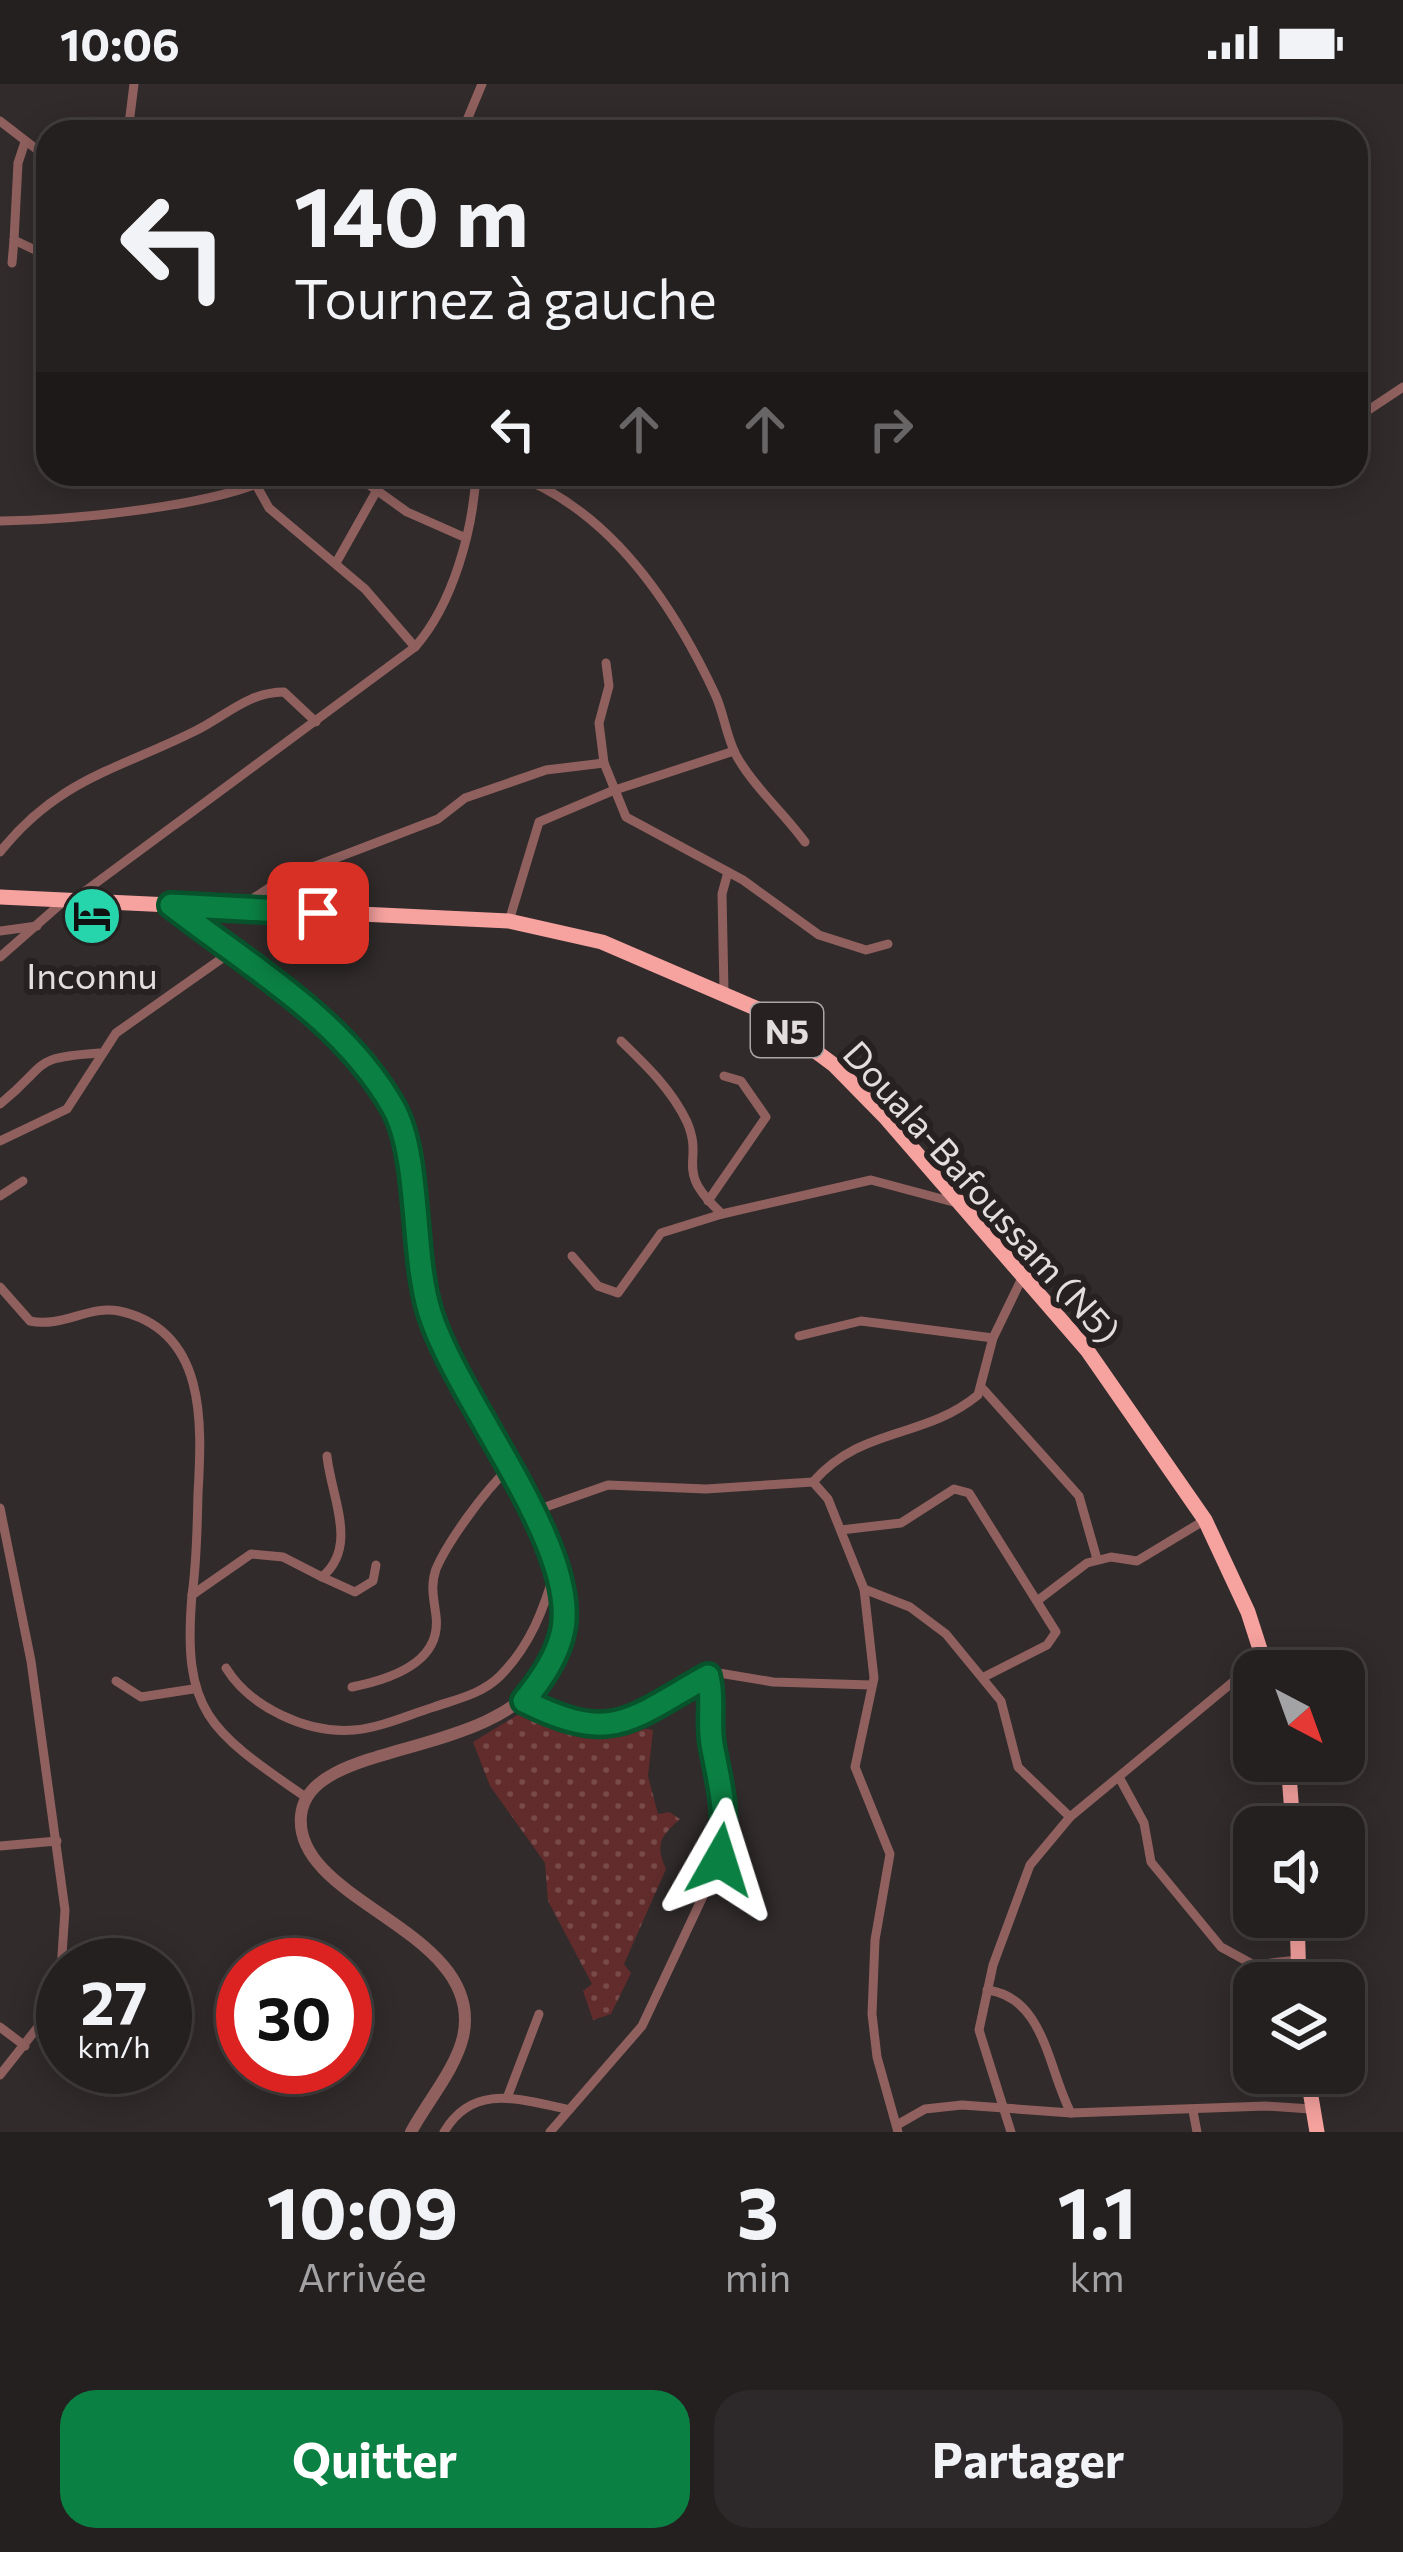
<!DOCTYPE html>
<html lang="fr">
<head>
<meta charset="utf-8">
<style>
  :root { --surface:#252020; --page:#2d2829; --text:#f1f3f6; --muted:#a3a3a5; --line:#423e3e; --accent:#0b8043 }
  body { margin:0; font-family:Commissioner,sans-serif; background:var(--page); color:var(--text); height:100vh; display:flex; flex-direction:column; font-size:45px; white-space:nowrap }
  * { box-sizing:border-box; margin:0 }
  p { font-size:39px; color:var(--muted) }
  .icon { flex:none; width:66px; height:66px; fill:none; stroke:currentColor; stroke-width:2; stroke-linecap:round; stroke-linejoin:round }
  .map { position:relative; height:2048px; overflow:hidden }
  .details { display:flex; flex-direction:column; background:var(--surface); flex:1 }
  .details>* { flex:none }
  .guide { position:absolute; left:36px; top:36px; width:1332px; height:366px; border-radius:36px; box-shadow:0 6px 30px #0003,0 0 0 3px var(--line); background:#252020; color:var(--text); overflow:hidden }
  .needle { width:78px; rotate:139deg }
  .tools { position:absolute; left:1233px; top:1566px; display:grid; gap:24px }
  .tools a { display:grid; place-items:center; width:132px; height:132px; border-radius:24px; background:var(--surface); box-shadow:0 6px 30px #0003,0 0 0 3px var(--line); font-size:60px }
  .speed { position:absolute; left:36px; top:1854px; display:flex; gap:24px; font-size:60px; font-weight:700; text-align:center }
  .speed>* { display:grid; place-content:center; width:156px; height:156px; border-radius:50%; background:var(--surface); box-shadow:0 6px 30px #0003,0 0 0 3px var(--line); line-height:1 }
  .speed small { font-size:30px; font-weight:400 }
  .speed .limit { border:18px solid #d22; background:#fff; color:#111 }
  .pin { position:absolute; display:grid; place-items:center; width:102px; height:102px; color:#fff; margin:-51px; border-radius:24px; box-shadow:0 6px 18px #0006 }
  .me { position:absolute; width:132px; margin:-66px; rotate:6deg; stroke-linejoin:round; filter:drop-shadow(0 0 9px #0008) }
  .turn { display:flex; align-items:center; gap:42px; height:252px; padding:0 60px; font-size:54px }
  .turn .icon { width:156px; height:156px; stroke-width:2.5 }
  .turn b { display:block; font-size:84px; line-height:102px }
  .lanes { display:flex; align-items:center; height:114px; padding:0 60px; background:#0003; justify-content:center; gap:60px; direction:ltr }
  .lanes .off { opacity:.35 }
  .eta { display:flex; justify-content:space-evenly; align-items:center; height:204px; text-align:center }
  .eta b { font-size:72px; font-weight:700; line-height:84px }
  .primary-button { display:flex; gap:24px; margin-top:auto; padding:24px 60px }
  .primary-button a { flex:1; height:138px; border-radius:36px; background:var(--accent); color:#fff; font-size:48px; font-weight:700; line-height:138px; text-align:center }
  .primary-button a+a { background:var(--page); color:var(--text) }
  .status { display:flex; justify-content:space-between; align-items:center; height:84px; padding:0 60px; background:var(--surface); direction:ltr }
  .status svg { height:33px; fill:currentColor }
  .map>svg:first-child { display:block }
  .grass { fill:url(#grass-dots) }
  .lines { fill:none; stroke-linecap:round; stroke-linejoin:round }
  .minor { stroke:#8f605e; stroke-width:9 }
  .tertiary { stroke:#8f605e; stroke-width:12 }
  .trunk { stroke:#f6a29f; stroke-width:15 }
  .route-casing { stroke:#07532c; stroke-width:30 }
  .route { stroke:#0b8043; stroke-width:21 }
  .labels { text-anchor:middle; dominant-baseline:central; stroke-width:12; stroke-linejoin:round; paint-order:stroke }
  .shield { fill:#272121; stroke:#aba5a5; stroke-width:3 }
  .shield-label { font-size:33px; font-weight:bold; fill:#e3dede }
  .poi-label { font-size:36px; fill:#e3dede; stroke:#272121 }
  .street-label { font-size:36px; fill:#e3dede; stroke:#272121 }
</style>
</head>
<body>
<div class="status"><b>10:06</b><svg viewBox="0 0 49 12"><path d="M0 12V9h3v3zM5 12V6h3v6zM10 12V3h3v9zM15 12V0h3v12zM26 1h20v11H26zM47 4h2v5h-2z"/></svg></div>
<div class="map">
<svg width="1403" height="2048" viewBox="0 0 1403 2048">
  <defs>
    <pattern id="grass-dots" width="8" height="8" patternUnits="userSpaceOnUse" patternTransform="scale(3)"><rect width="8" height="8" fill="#612c2b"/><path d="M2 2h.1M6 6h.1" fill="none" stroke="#784a49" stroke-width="1.8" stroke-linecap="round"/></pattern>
  </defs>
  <rect width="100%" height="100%" fill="#312b2b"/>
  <!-- grass -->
  <path class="grass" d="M519 1630C542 1629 561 1648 584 1651 609 1654 630 1641 653 1646L648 1692 658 1730 669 1728 680 1735C660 1753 655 1760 666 1785L624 1880 631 1889 611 1930 593 1936 583 1907 592 1900 548 1817 545 1779 490 1702 473 1658Z"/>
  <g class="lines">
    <!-- minor -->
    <g class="minor">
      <polyline points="0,37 48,74"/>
      <polyline points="128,48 134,0"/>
      <polyline points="462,48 482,0"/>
      <polyline points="25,58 18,79 14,156 48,172"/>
      <polyline points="12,179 14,156"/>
      <polyline points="1356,324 1367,327 1403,303"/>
      <polyline points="250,390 269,424 365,505 415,563"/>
      <polyline points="354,390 407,428 466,454"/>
      <path d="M512 390C610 425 673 520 715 610 724 629 726 652 736 671 753 702 784 729 805 758"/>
      <path d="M0 437C69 436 220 423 278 390"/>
      <polyline points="336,479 386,390"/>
      <polyline points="606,579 609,602 599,639 604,679 626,733 743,796 819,851 866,866 888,860"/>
      <path d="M0 768C57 696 116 686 193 648 225 633 247 608 284 608L316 638"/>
      <path d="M73 816 415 563C453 520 473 446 476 390"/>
      <polyline points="240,823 284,794 438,735 465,714 546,686 604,679"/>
      <polyline points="509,837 539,738 612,707 734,667"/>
      <polyline points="0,847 37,842"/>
      <polyline points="0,873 65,816"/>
      <polyline points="724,907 722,810 728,788"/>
      <path d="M621 957C646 981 672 1006 687 1038 705 1080 672 1084 722 1130L871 1096 957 1119"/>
      <path d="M0 1020C51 979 28 974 99 969"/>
      <polyline points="0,1057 67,1025 116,949 231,868"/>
      <polyline points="0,1112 23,1097"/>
      <polyline points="708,1117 766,1033 741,997 724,992"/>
      <polyline points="572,1172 598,1202 618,1209 661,1149 722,1130"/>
      <path d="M0 1203 30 1237C62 1244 89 1221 119 1227 207 1246 202 1339 198 1410 197 1444 197 1477 192 1511"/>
      <polyline points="799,1252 861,1237 993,1254"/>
      <polyline points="983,1305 1079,1412 1097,1475"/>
      <path d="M813 1398C862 1342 923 1356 978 1311L993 1254 1024 1190"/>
      <polyline points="0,1424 31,1577 65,1826 60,1901 45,1934 0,1991"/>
      <polyline points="534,1427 608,1401 706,1405 813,1398 828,1415 864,1505 910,1523 946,1550 1001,1617 1018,1683 1070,1733"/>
      <polyline points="841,1446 901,1439 954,1405 969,1409 1056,1548 1047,1561 984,1593"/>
      <polyline points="322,1493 355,1508 373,1497 376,1481"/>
      <polyline points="864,1505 874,1594 855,1683 890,1770 875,1856 872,1930 877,1973 898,2048"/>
      <polyline points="1037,1517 1087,1479 1111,1473 1137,1477 1205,1436"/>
      <path d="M226 1584C250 1623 307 1650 354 1646 380 1644 408 1631 434 1623 457 1615 482 1610 500 1592 530 1562 544 1525 555 1486"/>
      <polyline points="116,1597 141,1613 193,1605"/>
      <path d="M352 1603C387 1596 442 1580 436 1532 434 1515 430 1502 436 1485 448 1457 484 1408 507 1386"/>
      <polyline points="524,1617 564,1635 603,1641 643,1633 719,1589 773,1598 871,1601"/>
      <polyline points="1119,1693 1144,1739 1151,1778 1221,1863 1254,1881 1297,1876"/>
      <path d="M304 1712C210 1647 182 1629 192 1511L251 1470 283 1473 322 1493C359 1462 331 1413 327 1372"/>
      <polyline points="0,1762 57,1757"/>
      <path d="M987 1906C1045 1913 1048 1986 1071 2029"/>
      <polyline points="0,1943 25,1962"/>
      <polyline points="507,2014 539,1930"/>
      <polyline points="1193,2027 1197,2048"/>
      <polyline points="897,2041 925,2025 962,2021 1071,2029 1266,2022 1311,2025"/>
      <path d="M444 2048C473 1999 518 2015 566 2025"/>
      <polyline points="550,2048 642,1942 720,1776 726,1717 711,1654 715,1624 708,1593"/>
      <polyline points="1011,2048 979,1946 993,1881 1030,1781 1070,1733 1263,1573"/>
    </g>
    <!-- tertiary -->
    <path class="tertiary" d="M172 822C250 883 339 934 392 1021 422 1071 411 1159 426 1216 443 1275 478 1336 508 1388 545 1449 587 1519 545 1589 491 1677 307 1655 301 1732 293 1819 487 1846 463 1953 455 1986 427 2018 411 2048"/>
    <!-- trunk -->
    <g class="trunk">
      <polyline points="0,813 509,837 602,858 760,926 834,981 886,1034 1087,1266 1205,1436 1248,1528 1267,1587"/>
      <polyline points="1288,1677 1293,1743"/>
      <polyline points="1297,1833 1299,1899"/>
      <polyline points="1307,1989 1317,2048"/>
    </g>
  </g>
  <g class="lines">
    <!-- route casing -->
    <g class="route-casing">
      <path id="route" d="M318 829 171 821C249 882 342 934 393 1023 421 1073 411 1169 430 1229 457 1316 578 1460 563 1545 558 1572 541 1596 524 1617 614 1662 630 1635 708 1592 714 1616 708 1637 712 1660 721 1709 728 1724 720 1776"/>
    </g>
    <!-- route -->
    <use href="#route" class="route"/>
  </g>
  <!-- icons -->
  <defs>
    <g id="hotel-disc" transform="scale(3)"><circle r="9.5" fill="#27d5ad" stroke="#272121"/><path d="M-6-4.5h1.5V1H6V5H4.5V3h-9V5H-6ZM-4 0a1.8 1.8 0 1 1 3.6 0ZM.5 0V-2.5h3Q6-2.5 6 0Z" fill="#111"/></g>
  </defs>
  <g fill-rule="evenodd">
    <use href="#hotel-disc" x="92" y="832"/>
  </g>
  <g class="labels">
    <!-- shield labels -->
    <rect class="shield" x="751" y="919" width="72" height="54" rx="9"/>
    <g class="shield-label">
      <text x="787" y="946">N5</text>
    </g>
    <!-- poi labels -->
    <g class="poi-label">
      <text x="92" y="890">Inconnu</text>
    </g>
    <!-- street labels -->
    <g class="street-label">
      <text transform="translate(983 1107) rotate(48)">Douala-Bafoussam (N5)</text>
    </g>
  </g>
</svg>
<div class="tools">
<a><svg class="needle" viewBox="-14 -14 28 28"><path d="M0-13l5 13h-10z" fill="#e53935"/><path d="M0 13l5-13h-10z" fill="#a3a3a5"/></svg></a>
<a><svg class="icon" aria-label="sound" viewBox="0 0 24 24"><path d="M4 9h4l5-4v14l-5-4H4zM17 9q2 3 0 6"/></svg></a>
<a><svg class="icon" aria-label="layers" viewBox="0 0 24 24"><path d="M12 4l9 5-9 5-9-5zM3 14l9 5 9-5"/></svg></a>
</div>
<div class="speed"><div>27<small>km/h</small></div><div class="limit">30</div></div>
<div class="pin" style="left:318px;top:829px;background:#d93025"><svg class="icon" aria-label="arrive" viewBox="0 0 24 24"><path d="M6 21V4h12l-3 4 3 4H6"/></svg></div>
<svg class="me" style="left:720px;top:1776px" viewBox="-20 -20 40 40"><path d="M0-17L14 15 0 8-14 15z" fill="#0b8043" stroke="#fff" stroke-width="4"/></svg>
<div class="guide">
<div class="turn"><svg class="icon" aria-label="left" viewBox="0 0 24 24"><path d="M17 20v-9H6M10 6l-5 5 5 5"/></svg><div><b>140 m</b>Tournez à gauche</div></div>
<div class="lanes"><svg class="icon" aria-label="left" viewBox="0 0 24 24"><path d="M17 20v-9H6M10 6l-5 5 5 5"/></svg><svg class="icon off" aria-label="ahead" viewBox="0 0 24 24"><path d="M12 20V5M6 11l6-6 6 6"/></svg><svg class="icon off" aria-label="ahead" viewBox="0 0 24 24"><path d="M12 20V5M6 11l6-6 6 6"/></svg><svg class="icon off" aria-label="right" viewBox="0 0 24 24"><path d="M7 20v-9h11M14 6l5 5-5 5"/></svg></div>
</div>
</div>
<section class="details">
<div class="eta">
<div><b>10:09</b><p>Arrivée</p></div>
<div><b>3</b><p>min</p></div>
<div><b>1.1</b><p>km</p></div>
</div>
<div class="primary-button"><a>Quitter</a><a>Partager</a></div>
</section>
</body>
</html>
